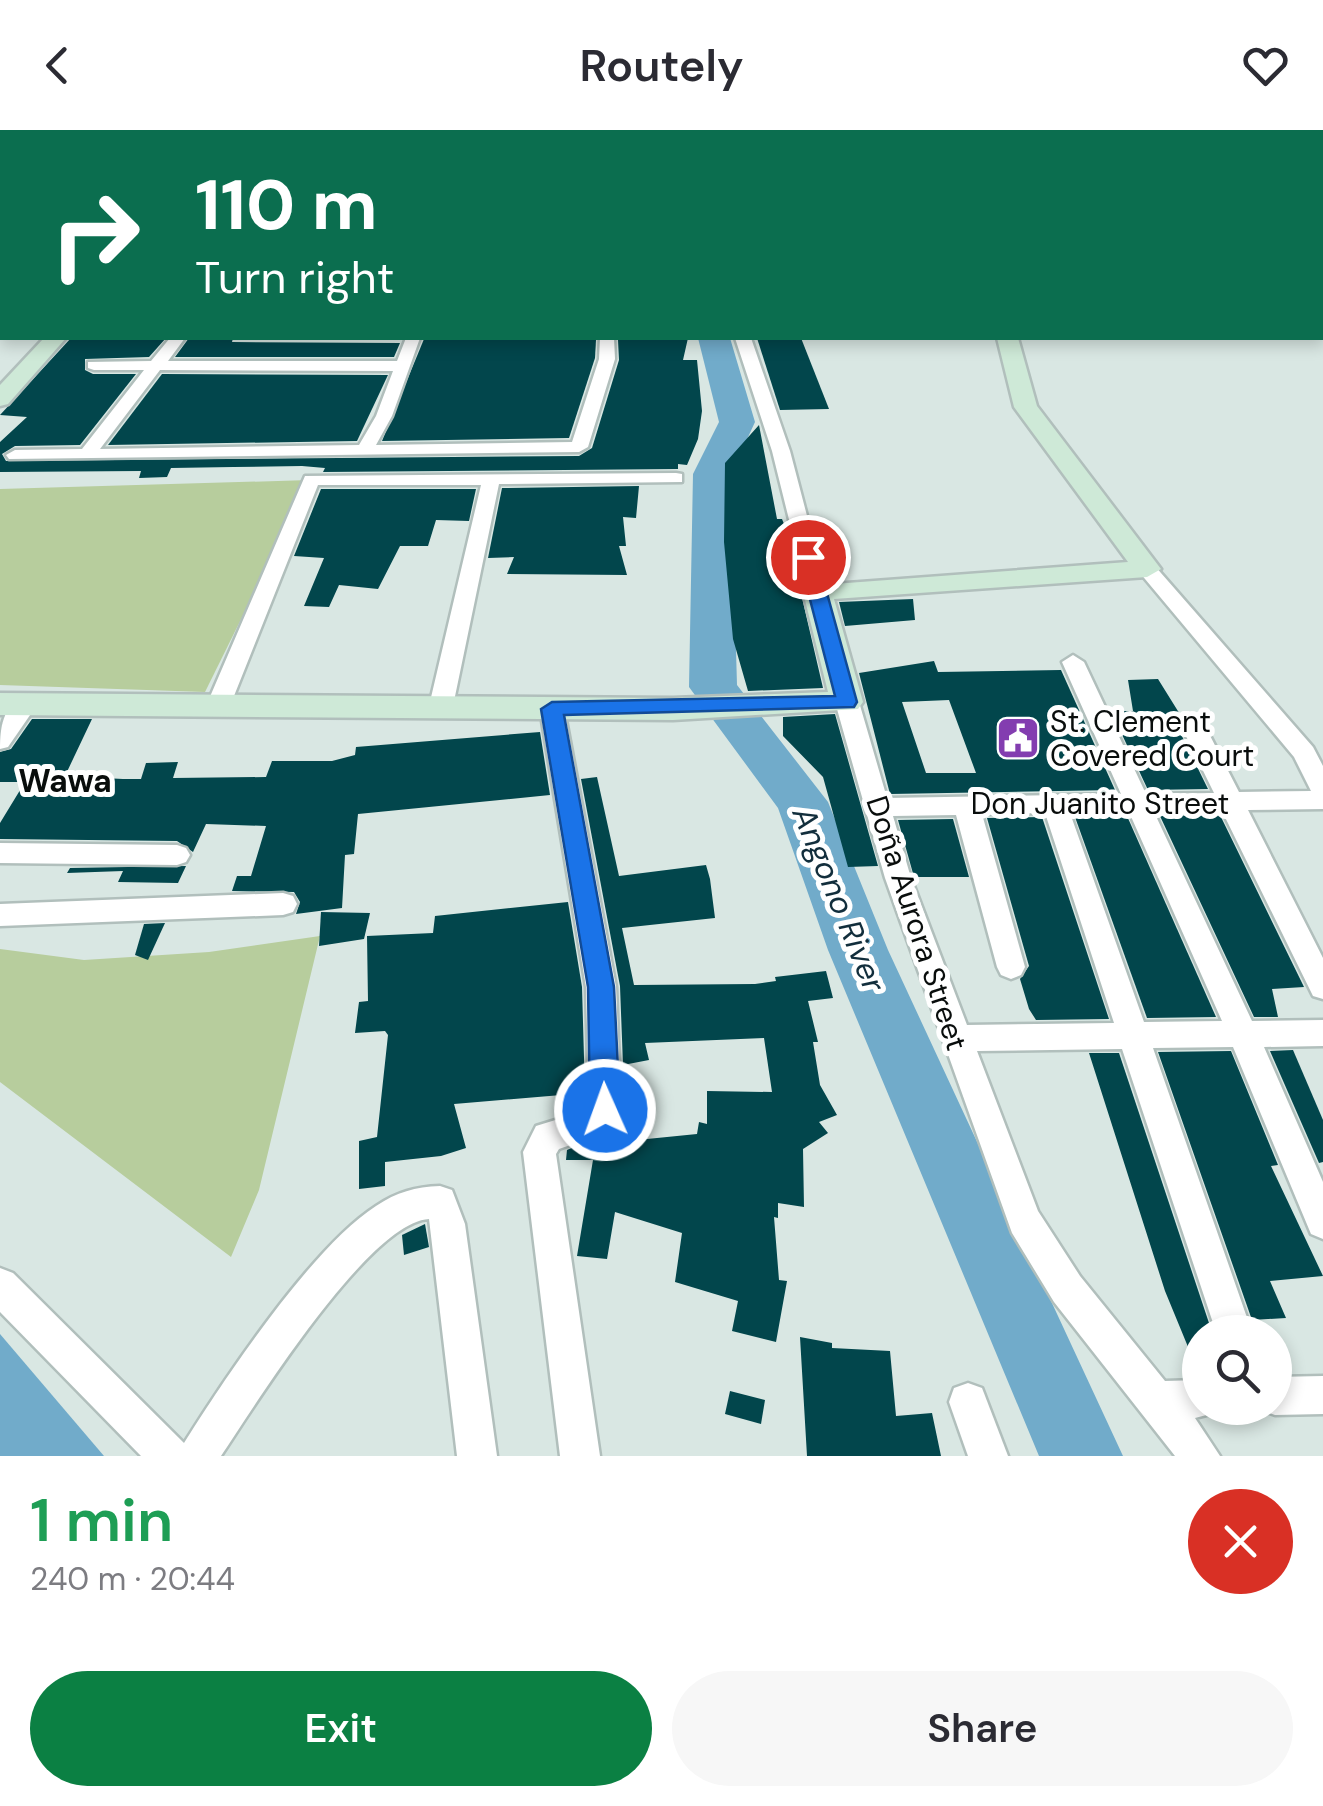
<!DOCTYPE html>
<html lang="en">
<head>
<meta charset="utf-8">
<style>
  :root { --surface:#fff; --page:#f7f7f7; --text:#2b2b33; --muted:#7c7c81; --accent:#0b8043 }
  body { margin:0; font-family:"DM Sans",sans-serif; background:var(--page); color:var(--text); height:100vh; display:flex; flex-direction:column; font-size:38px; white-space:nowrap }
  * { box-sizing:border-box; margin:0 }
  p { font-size:32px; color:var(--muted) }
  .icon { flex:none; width:55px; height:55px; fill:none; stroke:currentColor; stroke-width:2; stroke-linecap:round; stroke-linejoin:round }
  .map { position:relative; height:1326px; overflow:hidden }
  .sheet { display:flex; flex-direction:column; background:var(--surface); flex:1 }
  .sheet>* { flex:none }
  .hud { position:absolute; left:0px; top:0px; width:1325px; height:210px; box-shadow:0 5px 15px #0003; background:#0b6e4f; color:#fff; overflow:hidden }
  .fabs { position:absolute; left:1182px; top:1185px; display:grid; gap:20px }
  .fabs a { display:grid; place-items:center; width:110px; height:110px; border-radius:50%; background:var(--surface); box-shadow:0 5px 15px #0003; font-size:50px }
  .pin { position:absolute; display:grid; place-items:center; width:85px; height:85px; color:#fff; margin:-42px; border:5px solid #fff; border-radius:50%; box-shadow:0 2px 10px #0007 }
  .me { position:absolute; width:110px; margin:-55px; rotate:358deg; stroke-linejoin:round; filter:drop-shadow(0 0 8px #0008) }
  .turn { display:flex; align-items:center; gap:35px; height:210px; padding:0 30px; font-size:45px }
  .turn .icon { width:130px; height:130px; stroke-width:2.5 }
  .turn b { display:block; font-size:70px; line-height:85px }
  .round { display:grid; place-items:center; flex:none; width:105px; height:105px; border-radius:52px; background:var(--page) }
  .head { display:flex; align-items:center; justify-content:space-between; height:170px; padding:0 30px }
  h1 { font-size:60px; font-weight:600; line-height:75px; color:#1e9e55 }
  .cta { display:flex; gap:20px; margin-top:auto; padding:20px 30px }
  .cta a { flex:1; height:115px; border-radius:60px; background:var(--accent); color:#fff; font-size:40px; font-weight:600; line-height:115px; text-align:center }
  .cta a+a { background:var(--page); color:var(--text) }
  header { display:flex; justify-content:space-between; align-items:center; height:130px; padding:0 30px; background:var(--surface); font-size:45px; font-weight:600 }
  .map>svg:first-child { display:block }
  .green { fill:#b7cd9d }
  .water { fill:#71abca }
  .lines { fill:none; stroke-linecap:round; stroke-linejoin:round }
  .river { fill:#71abca; fill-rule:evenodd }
  .building { fill:#02464c; fill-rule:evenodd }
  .street-casing { stroke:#b1bfbc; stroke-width:5 }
  .secondary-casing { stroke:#b1bfbc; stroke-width:5 }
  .street { fill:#fff; fill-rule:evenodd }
  .secondary { fill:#cee9d7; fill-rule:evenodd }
  .route { fill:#1a73e8; stroke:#114b97; stroke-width:2.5 }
  .labels { text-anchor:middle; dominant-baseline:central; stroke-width:10; stroke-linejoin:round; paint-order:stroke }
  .poi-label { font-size:30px; fill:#090d0c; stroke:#fff; text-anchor:start }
  .street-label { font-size:30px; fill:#090d0c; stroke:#fff }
  .neighbourhood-label { font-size:32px; font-weight:bold; fill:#090d0c; stroke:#fff }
  .water-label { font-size:32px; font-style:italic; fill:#122e3c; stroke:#fff }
</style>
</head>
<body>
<header><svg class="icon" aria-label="back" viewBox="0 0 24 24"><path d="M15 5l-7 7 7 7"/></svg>Routely<svg class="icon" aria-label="heart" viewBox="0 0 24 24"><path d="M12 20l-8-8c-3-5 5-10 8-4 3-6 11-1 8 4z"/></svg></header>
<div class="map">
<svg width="1323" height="1326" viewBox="0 0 1323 1326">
  <rect width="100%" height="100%" fill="#d9e7e3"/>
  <!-- green -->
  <g class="green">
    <polygon points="310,350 205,562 0,555 0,359"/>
    <polygon points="320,806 259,1060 231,1127 0,952 0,819 84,830 209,822"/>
  </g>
  <!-- water -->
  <polygon class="water" points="0,1204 104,1326 0,1326"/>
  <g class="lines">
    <!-- river -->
    <polygon class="river" points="698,208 730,208 755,292 731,344 737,555 828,672 888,820 1123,1326 1039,1326 828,820 778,678 689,557 693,344 719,292"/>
  </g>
  <!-- building -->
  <g class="building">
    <polygon points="71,208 166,208 149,227 85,229 85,240 93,244 136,244 80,315 15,316 2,324 6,331 579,326 592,318 619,230 618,210 622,210 618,208 688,208 683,230 697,230 702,281 698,309 687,335 678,334 678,339 323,342 325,338 302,336 233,337 171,338 167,347 139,348 141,341 0,342 0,312 27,287 0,285"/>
    <polygon points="189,208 233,208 232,212 400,213 394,227 175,227"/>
    <polygon points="516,208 596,210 595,228 569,308 382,311 424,209"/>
    <polygon points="757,208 801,208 829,279 780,280"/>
    <polygon points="162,244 388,245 357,311 108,315"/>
    <polygon points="759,295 777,389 782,389 786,399 823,558 748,561 733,509 724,412 725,333"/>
    <polygon points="639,356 636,388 623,387 626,416 619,416 627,445 507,444 514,427 488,428 502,358"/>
    <polygon points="321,359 476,359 469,391 436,390 428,416 400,416 378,459 339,455 329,477 304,476 324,428 294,426"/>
    <polygon points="913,469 915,490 845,496 839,472"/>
    <path d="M934 531 938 542 1061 540 1115 660 890 664 859 543ZM949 570 976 643H926L902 572Z"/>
    <polygon points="1158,549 1181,586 1176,594 1208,659 1148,660 1111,581 1133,581 1128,550"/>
    <polygon points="835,584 878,736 848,737 823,647 783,606 783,587"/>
    <polygon points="32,589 92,589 65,646 123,649 141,649 146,633 178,632 173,648 266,647 272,631 332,631 355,625 356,617 540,602 550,665 358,684 354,724 345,725 342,778 296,784 300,772 294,762 232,761 237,746 251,746 266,696 206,694 193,722 177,711 0,709 0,693 25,652 0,652 0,622 11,619"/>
    <polygon points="597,647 619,746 706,735 710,749 715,788 622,798 634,855 755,854 776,851 775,847 826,841 833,868 808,871 818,912 813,912 820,955 837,985 819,992 828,1003 803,1019 804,1077 778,1073 778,1088 774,1087 779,1150 787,1151 776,1212 732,1201 738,1171 675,1152 682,1103 615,1082 607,1129 577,1126 593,1030 566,1030 567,1020 606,1003 637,1010 697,1004 699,992 707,994 707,961 772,962 764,908 645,913 649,930 623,935 620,856 581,649"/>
    <polygon points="1220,685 1304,857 1272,859 1278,887 1254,887 1160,686"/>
    <polygon points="1127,686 1216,887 1147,888 1075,687"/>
    <polygon points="1042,687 1109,889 1036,890 1029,879 1020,849 1029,836 987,688"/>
    <polygon points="953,689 969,747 914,747 898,690"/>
    <polygon points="186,736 178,753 118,752 123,741 67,743 70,738"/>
    <polygon points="568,772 582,857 585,963 454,974 466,1018 441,1026 385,1032 385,1056 359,1059 359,1011 377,1007 388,905 385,901 355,903 359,872 368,871 367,806 433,803 435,786"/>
    <polygon points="321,782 370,783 364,809 319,816"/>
    <polygon points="165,793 148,830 135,825 144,794"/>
    <polygon points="1293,920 1323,990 1323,1032 1319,1033 1270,921"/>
    <polygon points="1231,921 1278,1035 1271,1036 1323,1146 1270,1151 1286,1188 1252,1190 1158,922"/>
    <polygon points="1089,923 1119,923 1212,1202 1200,1202 1200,1246 1165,1161"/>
    <polygon points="425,1094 429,1117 404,1125 402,1105"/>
    <polygon points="800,1207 832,1213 832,1218 890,1221 896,1286 932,1283 941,1326 807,1326"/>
    <polygon points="730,1261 765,1270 761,1294 725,1284"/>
  </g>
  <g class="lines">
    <!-- street casing -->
    <g class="street-casing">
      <g id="street">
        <polygon points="623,0 633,0 634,2 624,2"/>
        <rect x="1322" y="20" width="1" height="6"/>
        <polygon points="2,86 2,95 0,96 0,87"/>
        <path d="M170 208H185L168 231H397L406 208H420L392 286 376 315 572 312 599 229 600 208H614L615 229 588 317 579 322 9 329 6 325 15 320 82 319 144 240H94L88 238V232L151 231ZM160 240 393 241 376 286 359 315 100 319Z"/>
        <polygon points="735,208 751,208 790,321 827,462 824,466 817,468 807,462 772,321"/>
        <polygon points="676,343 682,344 682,352 499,354 453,576 441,584 429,576 481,355 318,355 230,576 218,584 206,576 305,346"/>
        <path d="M1147 433 1154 435 1313 617 1323 636V679L1248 680 1323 828V869L1313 866 1222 681 1154 682 1252 891 1323 890V916L1264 917 1323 1052V1109L1311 1104 1233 917 1153 918 1252 1202H1216L1122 919 977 921 1038 1081 1080 1146 1165 1251 1200 1250V1278H1216L1214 1283 1195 1288 1220 1326H1175L1054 1172 1012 1103 885 748 835 572 847 565 859 572 887 668 1121 664 1062 532 1073 525 1084 532 1146 664 1214 663 1179 592 1191 584 1203 592 1239 662 1311 661 1294 627 1140 443 1137 439ZM1129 682 1222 891 1144 892 1070 683ZM1045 683 1114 893 967 895 911 748 893 686 956 685 997 837 1001 845 1011 849 1021 845 1025 837 982 684Z"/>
        <path d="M25 567 37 575 8 617 0 619C0 599 2 575 25 567Z"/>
        <polygon points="552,571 564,579 616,857 621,980 599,1005 559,1019 556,1024 600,1326 560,1326 523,1022 536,996 578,983 589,974 586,857 540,579"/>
        <polygon points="0,713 177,715 186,718 190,725 186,732 177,735 0,733"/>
        <polygon points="283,763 293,766 297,774 293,782 283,785 0,796 0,774"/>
        <path d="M440 1056 452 1060 465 1094 497 1326H457L429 1089C369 1092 255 1275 221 1326H141L0 1182V1138L13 1143 184 1313C225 1248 312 1117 376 1076 397 1062 415 1057 440 1056Z"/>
        <polygon points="1323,1246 1323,1284 1275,1285 1261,1280 1275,1278 1275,1247"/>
        <polygon points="968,1253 982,1258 1008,1326 968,1326 949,1272 954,1258"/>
      </g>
    </g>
    <!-- secondary casing -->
    <g class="secondary-casing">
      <g id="secondary">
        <polygon points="44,208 66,208 8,274 0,276 0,255"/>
        <polygon points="997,208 1018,208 1037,276 1161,439 1147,447 834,469 863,572 858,579 673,590 0,585 0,563 673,568 828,562 803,462 807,456 1128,432 1014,277"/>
      </g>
    </g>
    <!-- street -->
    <use href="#street" class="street"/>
    <!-- secondary -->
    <use href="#secondary" class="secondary"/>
  </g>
  <!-- route -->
  <polygon class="route" points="808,421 817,427 857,572 854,577 564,585 614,857 620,980 615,989 605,993 595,989 590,980 588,857 541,579 552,572 835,566 799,427"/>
  <!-- icons -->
  <defs>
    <g id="civic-square" transform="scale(2.25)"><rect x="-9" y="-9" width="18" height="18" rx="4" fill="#833db0" stroke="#fff"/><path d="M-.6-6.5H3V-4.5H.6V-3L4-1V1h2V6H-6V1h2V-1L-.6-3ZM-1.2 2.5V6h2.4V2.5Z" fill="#fff"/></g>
  </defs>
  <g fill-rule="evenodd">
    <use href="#civic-square" x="1018" y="608"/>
  </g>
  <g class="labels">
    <!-- poi labels -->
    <g class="poi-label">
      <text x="1050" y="591">St. Clement<tspan x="1050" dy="34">Covered Court</tspan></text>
    </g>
    <!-- street labels -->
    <g class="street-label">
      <text x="1100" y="673">Don Juanito Street</text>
      <text transform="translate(917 793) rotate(72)">Doña Aurora Street</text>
    </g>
    <!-- neighbourhood labels -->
    <g class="neighbourhood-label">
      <text x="65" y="651">Wawa</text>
    </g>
    <!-- water labels -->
    <g class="water-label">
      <text transform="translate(839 769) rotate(68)">Angono River</text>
    </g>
  </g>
</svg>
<div class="fabs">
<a><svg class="icon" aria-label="search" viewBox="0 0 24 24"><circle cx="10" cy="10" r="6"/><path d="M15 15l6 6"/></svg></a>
</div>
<div class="pin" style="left:808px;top:427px;background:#d93025"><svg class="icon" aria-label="arrive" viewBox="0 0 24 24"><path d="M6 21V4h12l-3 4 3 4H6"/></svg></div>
<svg class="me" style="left:605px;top:980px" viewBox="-20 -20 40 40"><circle r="17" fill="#1a73e8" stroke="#fff" stroke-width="3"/><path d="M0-11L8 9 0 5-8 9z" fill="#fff"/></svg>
<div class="hud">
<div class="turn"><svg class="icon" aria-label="right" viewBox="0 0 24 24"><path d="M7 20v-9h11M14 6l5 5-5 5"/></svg><div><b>110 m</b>Turn right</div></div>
</div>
</div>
<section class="sheet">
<div class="head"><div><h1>1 min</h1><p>240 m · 20:44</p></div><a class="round" style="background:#d93025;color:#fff"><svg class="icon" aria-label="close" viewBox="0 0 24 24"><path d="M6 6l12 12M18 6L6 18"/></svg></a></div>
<div class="cta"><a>Exit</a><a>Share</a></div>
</section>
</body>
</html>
